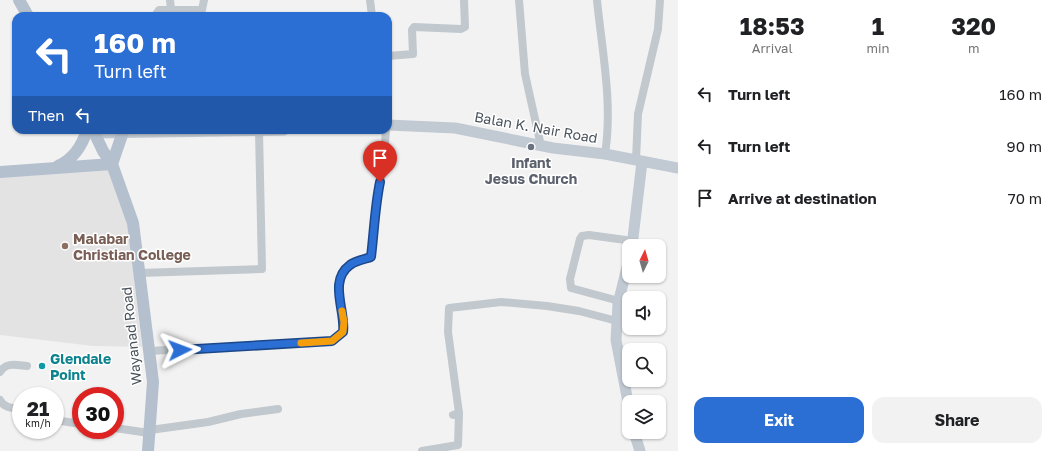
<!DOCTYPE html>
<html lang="en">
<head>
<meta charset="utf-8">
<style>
  :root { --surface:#fff; --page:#f2f2f2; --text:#202124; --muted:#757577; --accent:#2b6ed4 }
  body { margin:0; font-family:"Golos Text",sans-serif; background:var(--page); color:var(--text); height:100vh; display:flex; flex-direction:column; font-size:15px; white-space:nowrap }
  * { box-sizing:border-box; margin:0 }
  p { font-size:13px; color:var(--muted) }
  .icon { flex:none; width:22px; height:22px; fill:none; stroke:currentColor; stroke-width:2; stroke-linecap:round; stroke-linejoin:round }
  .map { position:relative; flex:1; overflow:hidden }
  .panel { display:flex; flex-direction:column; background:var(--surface); width:380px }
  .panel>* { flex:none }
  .hud { position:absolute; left:12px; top:12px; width:380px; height:122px; border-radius:12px; box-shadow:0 1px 3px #0004; background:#2b6ed4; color:#fff; overflow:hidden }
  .needle { width:26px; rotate:5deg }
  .buttons { position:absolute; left:622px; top:239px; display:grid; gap:8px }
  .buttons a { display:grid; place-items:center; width:44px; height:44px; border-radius:8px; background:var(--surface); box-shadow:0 1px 3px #0004; font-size:20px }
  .speed { position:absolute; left:12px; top:387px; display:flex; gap:8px; font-size:20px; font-weight:700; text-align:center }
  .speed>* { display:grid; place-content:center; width:52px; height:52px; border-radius:50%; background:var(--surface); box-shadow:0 1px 3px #0004; line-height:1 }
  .speed small { font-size:10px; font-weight:400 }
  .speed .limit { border:6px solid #d22; background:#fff; color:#111 }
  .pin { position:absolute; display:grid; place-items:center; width:34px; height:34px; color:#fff; margin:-41px -17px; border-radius:50% 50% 50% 0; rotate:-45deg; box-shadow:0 0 4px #0007 }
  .pin .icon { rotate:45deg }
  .me { position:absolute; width:44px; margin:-22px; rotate:87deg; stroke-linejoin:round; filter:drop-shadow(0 0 3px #0008) }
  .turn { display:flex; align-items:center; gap:14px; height:84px; padding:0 16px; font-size:18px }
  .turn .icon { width:52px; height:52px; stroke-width:2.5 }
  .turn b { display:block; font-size:28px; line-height:34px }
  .then { display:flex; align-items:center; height:38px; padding:0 16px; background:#0003; gap:8px; font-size:15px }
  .eta { display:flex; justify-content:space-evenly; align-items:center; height:68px; text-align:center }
  .eta b { font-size:24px; font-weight:700; line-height:28px }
  .button { display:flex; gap:8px; margin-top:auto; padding:8px 16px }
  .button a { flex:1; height:46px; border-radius:12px; background:var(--accent); color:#fff; font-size:16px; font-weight:700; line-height:46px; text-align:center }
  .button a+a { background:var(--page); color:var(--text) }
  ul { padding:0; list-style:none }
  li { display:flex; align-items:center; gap:12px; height:52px; padding:0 16px }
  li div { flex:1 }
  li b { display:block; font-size:15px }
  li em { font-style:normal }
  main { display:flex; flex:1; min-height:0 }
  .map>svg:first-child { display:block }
  .education { fill:#e4e3e3 }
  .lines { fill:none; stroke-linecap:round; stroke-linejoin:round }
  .minor { stroke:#c1c8ce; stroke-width:8 }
  .secondary { stroke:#c1c9d3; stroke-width:11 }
  .primary { stroke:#b4c0cd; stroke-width:12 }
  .route-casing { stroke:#1c488a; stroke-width:10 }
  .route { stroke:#2b6ed4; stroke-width:7 }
  .slow { stroke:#f59e0b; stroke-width:7 }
  .worship-dot { fill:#6b7280; stroke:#fff; stroke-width:1.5 }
  .education-dot { fill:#8d6e63; stroke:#fff; stroke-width:1.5 }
  .culture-dot { fill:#0f9aa8; stroke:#fff; stroke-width:1.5 }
  .labels { text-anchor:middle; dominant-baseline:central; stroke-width:3; stroke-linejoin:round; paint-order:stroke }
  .street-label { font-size:14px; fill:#4b545d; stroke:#fff }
  .worship-label { font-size:14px; font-weight:bold; fill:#5b616d; stroke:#fff }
  .education-label { font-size:14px; font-weight:bold; fill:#785e54; stroke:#fff; text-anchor:start }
  .culture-label { font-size:14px; font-weight:bold; fill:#0d838f; stroke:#fff; text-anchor:start }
</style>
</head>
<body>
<main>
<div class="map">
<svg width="678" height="451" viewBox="0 0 678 451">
  <rect width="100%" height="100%" fill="#f3f2f2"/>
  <!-- education -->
  <polygon class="education" points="108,167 127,219 142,347 93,346 0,335 0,176"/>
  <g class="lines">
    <!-- minor -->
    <g class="minor">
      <polyline points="170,0 171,9"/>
      <polyline points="370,0 372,16"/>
      <polyline points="519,0 525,74 541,146"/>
      <path d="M597 0C602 51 613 103 605 154"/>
      <polyline points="155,16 159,10 202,10 204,0"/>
      <polyline points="388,56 413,54 412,30 414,27 461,29 465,27 464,0"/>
      <polyline points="636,160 638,114 658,29 660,0"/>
      <polyline points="139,273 262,269 259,131"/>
      <polyline points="619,301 571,288 570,279 580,239 582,236 589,235 633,241"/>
      <path d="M149 351 333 341 343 332C346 311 328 281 350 265 355 261 365 259 371 257L375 223 376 204 383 168 386 130"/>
      <path d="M0 372C6 362 16 365 27 366"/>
      <path d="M0 400C4 408 13 408 21 409"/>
      <polyline points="453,415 459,413 448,332 449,308 501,302 547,306 579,311 617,321"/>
      <polyline points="55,420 81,424"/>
      <polyline points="115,428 149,433"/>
      <polyline points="150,430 208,422 241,414 278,409"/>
      <polyline points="422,451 458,445 459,413"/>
    </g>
    <!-- secondary -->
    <g class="secondary">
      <polyline points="388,125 455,128 553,148 605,154 678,168"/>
      <polyline points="94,133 284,130"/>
      <polyline points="632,246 642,162"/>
      <polyline points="629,259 618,304 616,340 629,407"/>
      <polyline points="634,432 640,451"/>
    </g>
    <!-- primary -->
    <g class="primary">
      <polyline points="19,0 28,16"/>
      <polyline points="93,130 103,151 112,164 133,223 153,382 148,451"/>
      <polyline points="112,164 123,132"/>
      <path d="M58 166C74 159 82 146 87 130"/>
      <polyline points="0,172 112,164"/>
    </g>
  </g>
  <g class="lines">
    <!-- route casing -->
    <g class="route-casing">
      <path id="route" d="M180 350 332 341 343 332C346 311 328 281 350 265 355 261 365 259 371 257 374 232 375 206 380 182"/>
    </g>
    <!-- route -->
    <use href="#route" class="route"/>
    <!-- slow -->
    <polyline class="slow" points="301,343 332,341 343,332 344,322 342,311"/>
  </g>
  <!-- markers -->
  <circle class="worship-dot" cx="531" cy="147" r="4"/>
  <circle class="education-dot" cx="65" cy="246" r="4"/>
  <circle class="culture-dot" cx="42" cy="366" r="4"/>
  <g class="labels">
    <!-- street labels -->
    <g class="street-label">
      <text transform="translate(536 127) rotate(10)">Balan K. Nair Road</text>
      <text transform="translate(131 336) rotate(-96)">Wayanad Road</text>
    </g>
    <!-- worship labels -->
    <g class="worship-label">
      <text x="531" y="162">Infant<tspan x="531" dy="16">Jesus Church</tspan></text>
    </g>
    <!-- education labels -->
    <g class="education-label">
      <text x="73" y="238">Malabar<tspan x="73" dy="16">Christian College</tspan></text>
    </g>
    <!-- culture labels -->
    <g class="culture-label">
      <text x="50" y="358">Glendale<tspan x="50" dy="16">Point</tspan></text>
    </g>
  </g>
</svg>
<div class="buttons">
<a><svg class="needle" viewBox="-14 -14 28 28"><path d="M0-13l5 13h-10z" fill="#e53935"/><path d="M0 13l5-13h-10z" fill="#757577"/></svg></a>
<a><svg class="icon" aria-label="sound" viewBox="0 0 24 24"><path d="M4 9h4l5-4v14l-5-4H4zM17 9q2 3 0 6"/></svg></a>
<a><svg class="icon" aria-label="search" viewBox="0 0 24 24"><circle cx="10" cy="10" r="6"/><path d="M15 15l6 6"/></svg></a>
<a><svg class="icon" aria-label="layers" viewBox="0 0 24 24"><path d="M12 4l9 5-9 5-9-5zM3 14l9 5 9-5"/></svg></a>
</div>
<div class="speed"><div>21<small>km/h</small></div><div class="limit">30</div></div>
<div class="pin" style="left:380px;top:182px;background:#d93025"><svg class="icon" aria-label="arrive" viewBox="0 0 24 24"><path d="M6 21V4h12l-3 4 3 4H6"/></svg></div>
<svg class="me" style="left:180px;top:350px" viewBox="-20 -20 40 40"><path d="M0-17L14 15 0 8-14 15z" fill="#2b6ed4" stroke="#fff" stroke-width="4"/></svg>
<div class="hud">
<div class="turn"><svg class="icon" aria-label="left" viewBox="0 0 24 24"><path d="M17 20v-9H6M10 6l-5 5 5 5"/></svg><div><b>160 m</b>Turn left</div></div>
<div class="then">Then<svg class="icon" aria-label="left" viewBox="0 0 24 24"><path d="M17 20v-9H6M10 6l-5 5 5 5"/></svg></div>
</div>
</div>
<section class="panel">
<div class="eta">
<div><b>18:53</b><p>Arrival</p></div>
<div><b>1</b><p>min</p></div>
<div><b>320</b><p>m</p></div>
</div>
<ul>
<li><svg class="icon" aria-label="left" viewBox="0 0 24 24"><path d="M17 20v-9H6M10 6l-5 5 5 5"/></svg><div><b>Turn left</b></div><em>160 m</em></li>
<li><svg class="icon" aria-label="left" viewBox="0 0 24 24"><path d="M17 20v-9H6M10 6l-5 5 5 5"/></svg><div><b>Turn left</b></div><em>90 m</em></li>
<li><svg class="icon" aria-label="arrive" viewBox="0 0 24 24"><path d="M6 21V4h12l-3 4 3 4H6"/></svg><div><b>Arrive at destination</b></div><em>70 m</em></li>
</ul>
<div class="button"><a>Exit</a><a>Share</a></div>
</section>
</main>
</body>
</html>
